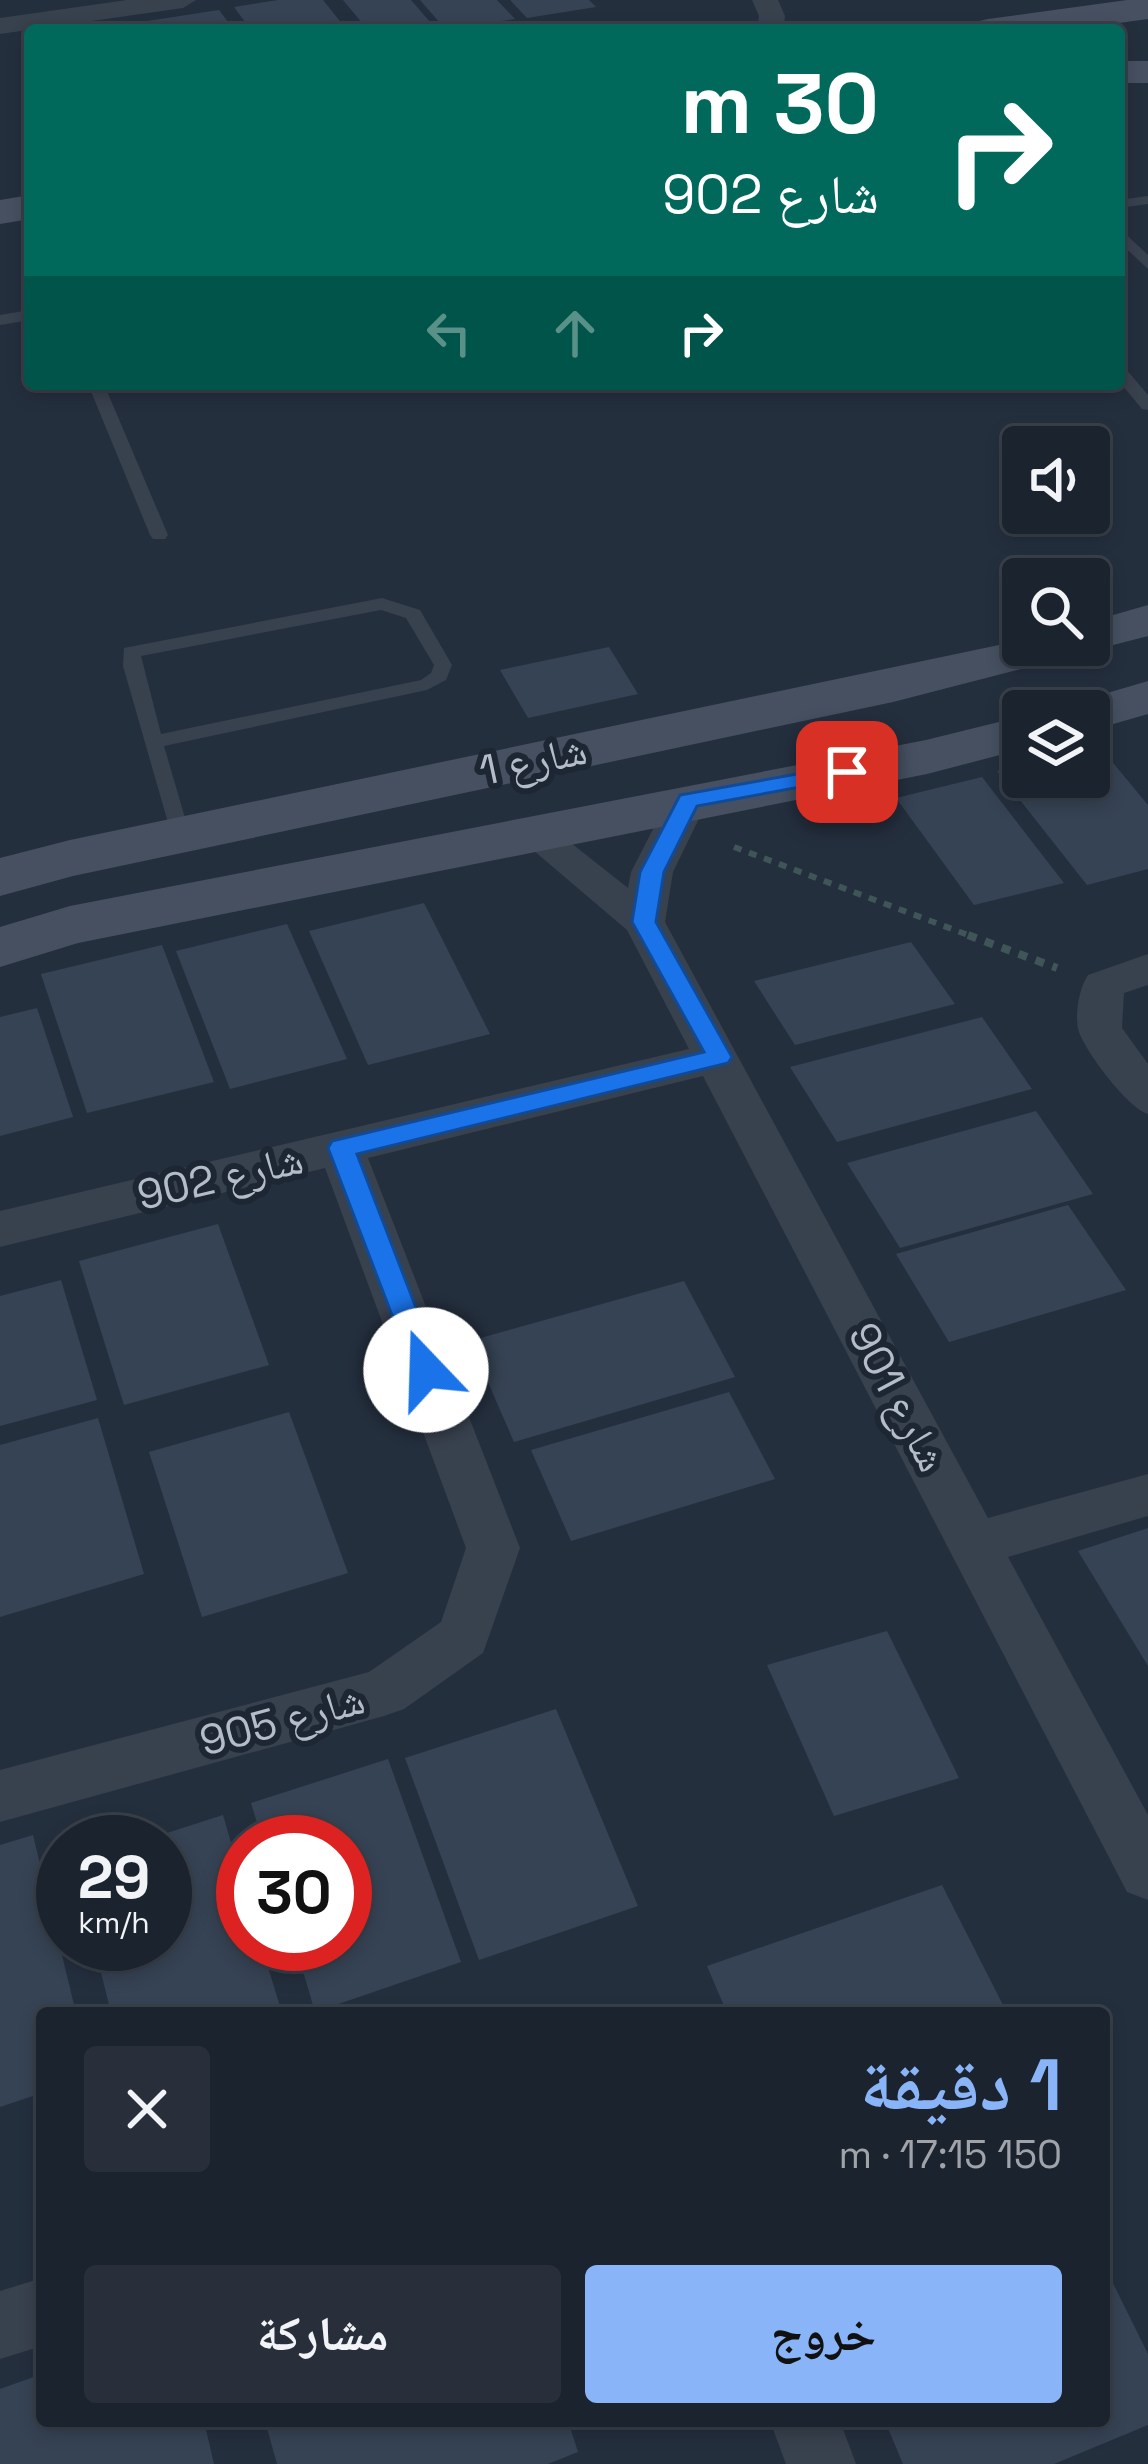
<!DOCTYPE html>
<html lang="ar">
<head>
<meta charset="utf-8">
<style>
  :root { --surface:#1b232e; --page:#282f3a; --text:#f1f3f6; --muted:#a0a4aa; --line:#39404a; --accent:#8ab4f8 }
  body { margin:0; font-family:"Space Grotesk","Noto Naskh Arabic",sans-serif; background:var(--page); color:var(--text); direction:rtl; height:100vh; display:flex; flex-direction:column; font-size:45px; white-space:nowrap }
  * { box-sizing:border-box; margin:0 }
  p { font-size:39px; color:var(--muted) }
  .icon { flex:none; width:66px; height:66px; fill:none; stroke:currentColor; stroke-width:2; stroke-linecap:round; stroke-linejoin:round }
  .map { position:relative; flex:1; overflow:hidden; direction:ltr }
  .drawer { position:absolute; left:36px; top:2007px; width:1074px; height:420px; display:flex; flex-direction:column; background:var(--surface); border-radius:12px; box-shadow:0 6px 18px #0003,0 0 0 3px var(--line); direction:rtl }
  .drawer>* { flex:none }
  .hud { position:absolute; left:24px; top:24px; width:1101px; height:366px; border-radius:12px; box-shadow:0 6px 18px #0003,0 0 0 3px var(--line); direction:rtl; background:#00695c; color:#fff; overflow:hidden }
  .tools { position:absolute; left:1002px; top:426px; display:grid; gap:24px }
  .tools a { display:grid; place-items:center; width:108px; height:108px; border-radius:12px; background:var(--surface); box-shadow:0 6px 18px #0003,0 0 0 3px var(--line); font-size:60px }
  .speed { position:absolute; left:36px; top:1815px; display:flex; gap:24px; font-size:60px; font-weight:700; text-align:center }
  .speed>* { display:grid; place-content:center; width:156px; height:156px; border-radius:50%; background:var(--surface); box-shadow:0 6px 18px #0003,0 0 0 3px var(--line); line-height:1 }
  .speed small { font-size:30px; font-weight:400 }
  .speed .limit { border:18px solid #d22; background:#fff; color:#111 }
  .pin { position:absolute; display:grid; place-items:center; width:102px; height:102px; color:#fff; margin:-51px; border-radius:24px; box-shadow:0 6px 18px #0006 }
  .me { position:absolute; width:132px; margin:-66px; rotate:339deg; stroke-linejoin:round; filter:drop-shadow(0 0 9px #0008) }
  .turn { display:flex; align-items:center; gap:42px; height:252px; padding:0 48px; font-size:54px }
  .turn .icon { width:156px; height:156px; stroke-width:2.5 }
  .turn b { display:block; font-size:84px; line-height:102px }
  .lanes { display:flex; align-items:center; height:114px; padding:0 48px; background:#0003; justify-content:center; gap:60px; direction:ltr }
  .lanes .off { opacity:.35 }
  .round { display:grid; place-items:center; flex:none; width:126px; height:126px; border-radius:12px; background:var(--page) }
  .summary { display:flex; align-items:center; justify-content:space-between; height:204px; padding:0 48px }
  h1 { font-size:72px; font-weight:800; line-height:90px; color:var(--accent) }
  .primary-button { display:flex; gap:24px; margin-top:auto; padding:24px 48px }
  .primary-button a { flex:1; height:138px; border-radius:12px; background:var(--accent); color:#111; font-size:48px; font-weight:800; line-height:138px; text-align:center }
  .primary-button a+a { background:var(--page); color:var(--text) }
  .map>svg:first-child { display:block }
  .building { fill:#364354 }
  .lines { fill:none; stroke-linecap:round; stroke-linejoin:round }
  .path-far1 { stroke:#3f5557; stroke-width:6; stroke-dasharray:8 8; stroke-linecap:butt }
  .path { stroke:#3f5557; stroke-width:8; stroke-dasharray:9 9; stroke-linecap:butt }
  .lane { fill:#38414e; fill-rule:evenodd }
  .street { fill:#38414e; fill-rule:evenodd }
  .secondary { fill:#465061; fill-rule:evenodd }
  .route { fill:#1a73e8; stroke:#114b97; stroke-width:3 }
  .labels { text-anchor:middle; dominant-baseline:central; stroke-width:12; stroke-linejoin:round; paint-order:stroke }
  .street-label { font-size:42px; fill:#b4bcc9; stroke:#1d2633 }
</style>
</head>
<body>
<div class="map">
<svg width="1148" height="2464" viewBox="0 0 1148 2464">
  <rect width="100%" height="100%" fill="#242f3e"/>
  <!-- building -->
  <g class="building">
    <polygon points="278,0 323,0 343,25 251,30 234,7"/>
    <polygon points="343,0 411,0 437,30 368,30"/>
    <polygon points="420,0 497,0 515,19 446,30"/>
    <polygon points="510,0 589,0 596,7 527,18"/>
    <polygon points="219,10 234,30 139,30 134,23"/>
    <polygon points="609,647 638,694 528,718 500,670"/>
    <polygon points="1099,746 1148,805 1148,869 1087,885 997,771 1023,765 1023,777 1089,777 1089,749"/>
    <polygon points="982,777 1064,883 974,905 896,798"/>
    <polygon points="424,903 490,1034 368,1065 309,931"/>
    <polygon points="287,924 347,1059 230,1089 176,951"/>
    <polygon points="911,942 955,1004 795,1045 754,981"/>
    <polygon points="162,945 214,1082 87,1113 41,974"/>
    <polygon points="37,1008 73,1117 0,1136 0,1017"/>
    <polygon points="982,1017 1032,1089 837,1142 790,1067"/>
    <polygon points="1036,1111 1093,1194 900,1248 847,1163"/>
    <polygon points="1068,1205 1126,1290 949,1342 896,1254"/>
    <polygon points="218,1224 269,1365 124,1405 79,1261"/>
    <polygon points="61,1280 97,1400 0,1426 0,1296"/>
    <polygon points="684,1281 735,1377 514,1442 470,1341"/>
    <polygon points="729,1392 775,1479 571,1541 531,1450"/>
    <polygon points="289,1412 348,1573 202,1617 149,1452"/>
    <polygon points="98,1418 144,1574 0,1617 0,1445"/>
    <polygon points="1148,1528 1148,1666 1078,1551"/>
    <polygon points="887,1631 959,1778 834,1816 767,1665"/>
    <polygon points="556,1709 638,1906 479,1960 405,1758"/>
    <polygon points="388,1759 461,1962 315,2012 295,1944 345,1944 345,1842 263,1842 251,1803"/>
    <polygon points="223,1815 243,1884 243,1944 261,1944 282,2013 111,2013 94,1944 165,1944 165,1842 142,1841"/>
    <polygon points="33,1835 76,2013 42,2013 42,2093 0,2107 0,1845"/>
    <polygon points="942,1885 1007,2013 727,2013 707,1966"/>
    <polygon points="1104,2265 1148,2354 1148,2425 1054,2464 903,2464 885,2421 1104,2421"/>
    <polygon points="42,2374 42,2421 204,2421 214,2464 0,2464 0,2389"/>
    <polygon points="265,2421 568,2421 578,2452 548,2464 277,2464"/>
  </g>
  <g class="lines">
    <!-- path-far1 -->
    <polyline class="path-far1" points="734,847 976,938"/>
    <!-- path -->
    <polyline class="path" points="968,935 1057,968"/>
    <!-- lane -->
    <g class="lane">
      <polygon points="1148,196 1148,204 1119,208 1119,200"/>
      <polygon points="1119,228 1148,255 1148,269 1119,242"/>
      <polygon points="30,310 30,320 0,325 0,315"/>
      <polygon points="1119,366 1125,368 1148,395 1148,410 1142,409 1119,381"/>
      <polygon points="88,384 104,384 168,535 165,539 153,539 150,535"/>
      <path d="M382 598 420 610 452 665 446 680 427 690 164 746 190 835 187 840H173L123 666 124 648ZM381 610 406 618 434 665 431 673 421 680 161 734 141 656Z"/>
    </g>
    <!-- street -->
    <g class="street">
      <polygon points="127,0 196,0 183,8 0,34 0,18"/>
      <polygon points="752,0 778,0 785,16 783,30 757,30 759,16"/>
      <polygon points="688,787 702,791 708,800 673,872 665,922 988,1518 1148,1474 1148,1516 1008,1557 1148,1815 1148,1900 1127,1892 703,1076 368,1158 520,1548 483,1653 404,1709 384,1716 0,1822 0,1770 369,1672 441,1622 466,1548 325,1168 0,1247 0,1211 689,1049 627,930 513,833 519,824 533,820 547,824 628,888 631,872 668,800 674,791"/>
      <path d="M1148 954V985L1124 993 1122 1028 1148 1064V1114C1128 1108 1087 1054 1079 1032 1074 1017 1079 988 1088 975Z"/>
      <polygon points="42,2278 42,2346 0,2359 0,2291"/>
      <polygon points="770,2421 840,2421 856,2464 786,2464"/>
    </g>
    <!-- secondary -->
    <g class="secondary">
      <polygon points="1127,0 1148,0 1148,19 1068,30 970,30 975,22 988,19"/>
      <rect x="1119" y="61" width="29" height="22"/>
      <polygon points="30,195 30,219 0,224 0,200"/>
      <polygon points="1148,605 1148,636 893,702 73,876 0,896 0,858 70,840 1023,640 1023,645 1089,645 1089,622"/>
      <polygon points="1148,681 1148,714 1089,731 1089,711 1065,711 1070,704"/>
      <polygon points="1023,716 1023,749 927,774 78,943 0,967 0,927 70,906 926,740"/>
    </g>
  </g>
  <!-- route -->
  <polygon class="route" points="847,765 859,772 855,777 697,806 664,872 656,922 732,1057 728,1063 357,1154 440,1370 436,1378 416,1378 328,1148 332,1141 704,1052 632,922 640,872 680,795"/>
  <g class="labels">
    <!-- street labels -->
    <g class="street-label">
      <text transform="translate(533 760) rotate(-12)">شارع 1</text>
      <text transform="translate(220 1177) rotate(-13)">شارع 902</text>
      <text transform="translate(898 1397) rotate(62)">شارع 901</text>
      <text transform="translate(282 1720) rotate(-15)">شارع 905</text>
    </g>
  </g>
</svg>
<div class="tools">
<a><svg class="icon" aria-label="sound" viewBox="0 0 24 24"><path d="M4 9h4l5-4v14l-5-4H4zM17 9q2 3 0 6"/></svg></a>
<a><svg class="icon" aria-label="search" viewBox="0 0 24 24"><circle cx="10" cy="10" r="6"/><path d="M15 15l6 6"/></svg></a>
<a><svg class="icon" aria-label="layers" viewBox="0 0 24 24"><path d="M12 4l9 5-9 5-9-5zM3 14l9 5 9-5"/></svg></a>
</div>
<div class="speed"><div>29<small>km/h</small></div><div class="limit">30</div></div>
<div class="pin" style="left:847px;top:772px;background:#d93025"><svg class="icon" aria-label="arrive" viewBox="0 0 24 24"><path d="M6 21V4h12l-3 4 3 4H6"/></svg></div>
<svg class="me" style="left:426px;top:1370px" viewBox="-20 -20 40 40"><circle r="19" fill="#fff"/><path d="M0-13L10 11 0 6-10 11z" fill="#1a73e8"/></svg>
<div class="hud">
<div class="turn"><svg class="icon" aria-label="right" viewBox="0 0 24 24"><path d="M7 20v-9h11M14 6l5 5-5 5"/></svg><div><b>30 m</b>شارع 902</div></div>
<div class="lanes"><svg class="icon off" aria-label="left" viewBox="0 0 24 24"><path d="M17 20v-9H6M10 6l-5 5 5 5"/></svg><svg class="icon off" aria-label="ahead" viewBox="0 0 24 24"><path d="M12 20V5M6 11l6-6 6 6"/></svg><svg class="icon" aria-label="right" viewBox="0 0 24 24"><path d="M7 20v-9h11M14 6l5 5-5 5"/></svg></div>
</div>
<section class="drawer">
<div class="summary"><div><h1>1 دقيقة</h1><p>150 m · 17:15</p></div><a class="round"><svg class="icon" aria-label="close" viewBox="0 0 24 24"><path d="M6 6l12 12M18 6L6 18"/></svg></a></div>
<div class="primary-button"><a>خروج</a><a>مشاركة</a></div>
</section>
</div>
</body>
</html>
